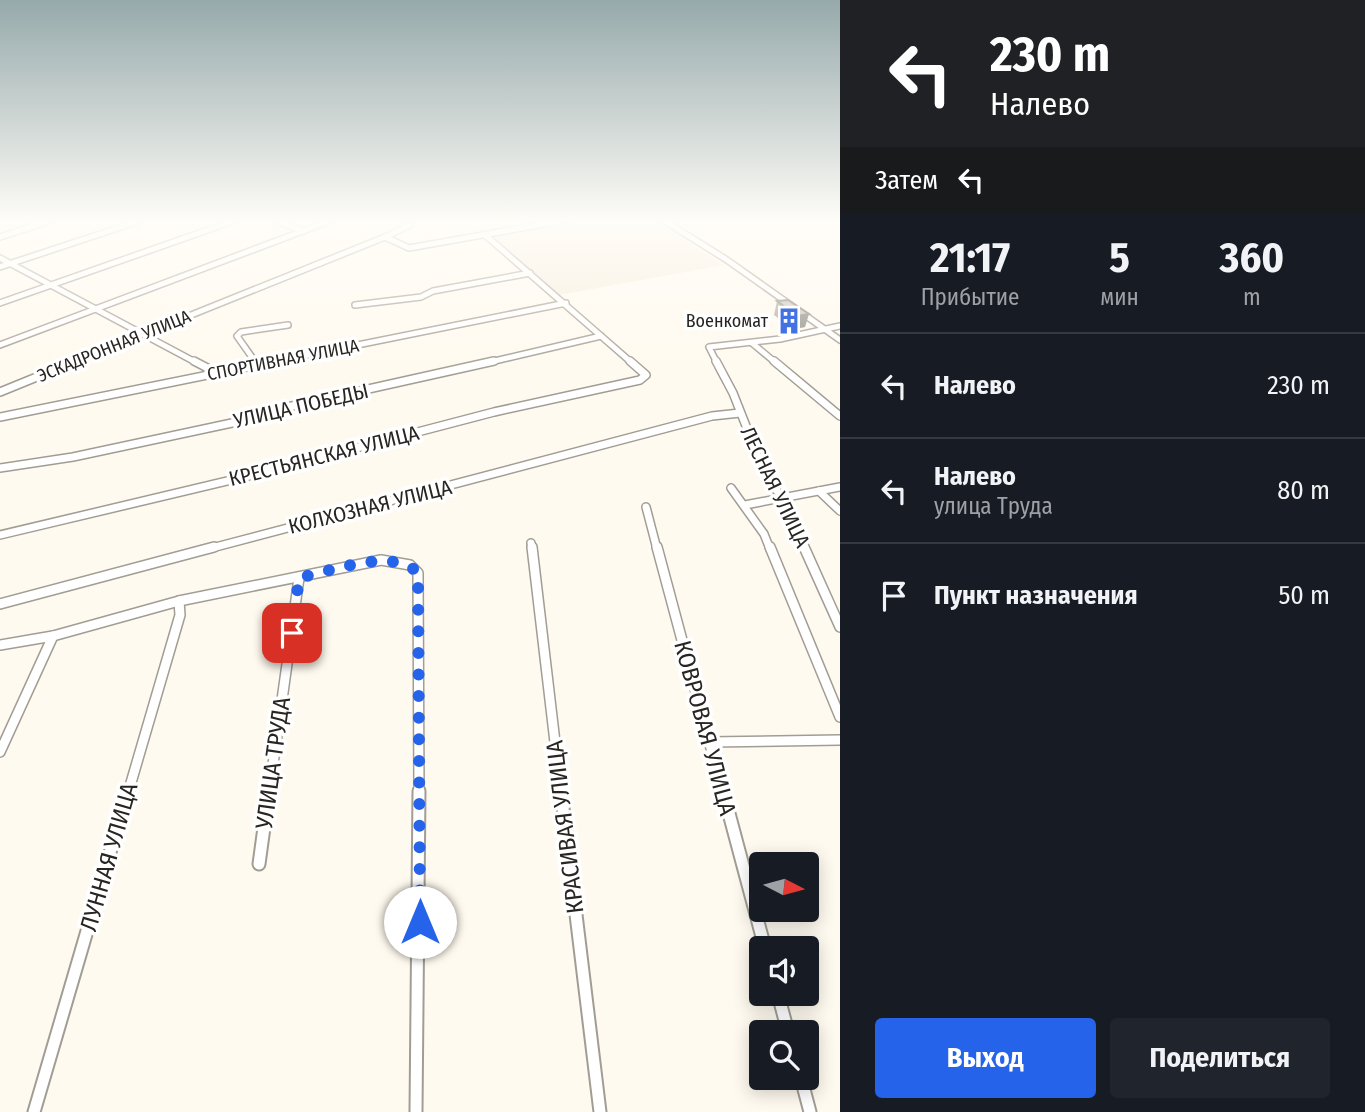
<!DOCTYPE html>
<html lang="ru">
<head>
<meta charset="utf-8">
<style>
  :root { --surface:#171b24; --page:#20242c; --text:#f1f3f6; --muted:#9ea1a6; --line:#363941; --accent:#2563eb }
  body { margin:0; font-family:"Fira Sans Condensed",sans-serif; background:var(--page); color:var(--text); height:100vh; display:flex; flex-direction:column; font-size:26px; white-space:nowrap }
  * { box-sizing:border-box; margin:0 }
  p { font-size:23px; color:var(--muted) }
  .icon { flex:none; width:38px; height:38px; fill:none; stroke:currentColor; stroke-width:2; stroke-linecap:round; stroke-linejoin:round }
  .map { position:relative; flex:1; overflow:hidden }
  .sheet { display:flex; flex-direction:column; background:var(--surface); width:525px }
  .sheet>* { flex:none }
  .top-card { background:#202124; color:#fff; overflow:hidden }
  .needle { width:46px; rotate:96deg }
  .tools { position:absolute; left:749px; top:852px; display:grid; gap:14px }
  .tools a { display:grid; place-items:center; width:70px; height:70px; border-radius:7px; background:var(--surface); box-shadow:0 4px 18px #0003; font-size:35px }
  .pin { position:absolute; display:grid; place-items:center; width:60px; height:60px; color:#fff; margin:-30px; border-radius:14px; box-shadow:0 4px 10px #0006 }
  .me { position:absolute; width:77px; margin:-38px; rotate:0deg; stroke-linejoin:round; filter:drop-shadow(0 0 5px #0008) }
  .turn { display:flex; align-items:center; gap:24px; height:147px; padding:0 35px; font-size:32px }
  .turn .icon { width:91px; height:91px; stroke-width:2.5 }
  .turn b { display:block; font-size:49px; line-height:60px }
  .then { display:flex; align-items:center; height:66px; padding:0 35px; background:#0003; gap:14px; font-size:26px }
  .eta { display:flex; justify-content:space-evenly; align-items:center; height:119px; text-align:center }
  .eta b { font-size:42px; font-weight:700; line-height:49px }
  .action { display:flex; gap:14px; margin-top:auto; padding:14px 35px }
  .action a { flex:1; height:80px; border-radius:7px; background:var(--accent); color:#fff; font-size:28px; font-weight:700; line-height:80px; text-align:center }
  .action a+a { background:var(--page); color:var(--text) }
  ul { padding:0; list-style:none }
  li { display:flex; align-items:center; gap:21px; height:105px; padding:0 35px; border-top:2px solid var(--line) }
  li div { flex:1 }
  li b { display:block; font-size:26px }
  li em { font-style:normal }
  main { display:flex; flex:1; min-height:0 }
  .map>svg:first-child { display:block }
  .built { fill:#f6eddc }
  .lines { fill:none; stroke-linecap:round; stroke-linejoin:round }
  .street-far3-casing { stroke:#a29d94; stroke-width:8 }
  .street-far2-casing { stroke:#a29d94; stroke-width:10 }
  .street-far1-casing { stroke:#a29d94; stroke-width:12 }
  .street-casing { stroke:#a29d94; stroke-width:15 }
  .street-far3 { stroke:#fff; stroke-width:5 }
  .street-far2 { stroke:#fff; stroke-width:7 }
  .street-far1 { stroke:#fff; stroke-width:9 }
  .street { stroke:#fff; stroke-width:11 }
  .wall { fill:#ada9a0 }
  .shaded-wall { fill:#8d8982 }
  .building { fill:#c9c4ba; stroke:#8d8982; stroke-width:2 }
  .route { stroke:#2563eb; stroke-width:12; stroke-dasharray:0 21.6 }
  .labels { text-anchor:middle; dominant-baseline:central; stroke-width:7; stroke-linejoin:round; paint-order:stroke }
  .far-poi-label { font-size:18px; fill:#282622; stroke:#fff; text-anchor:end }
  .far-street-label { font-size:18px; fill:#282622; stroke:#fff }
  .street-label { font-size:21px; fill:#282622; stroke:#fff }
  .near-street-label { font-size:24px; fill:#282622; stroke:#fff }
</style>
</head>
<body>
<main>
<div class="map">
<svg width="840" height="1112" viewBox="0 0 840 1112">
  <rect width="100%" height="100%" fill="#fffaef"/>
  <!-- built -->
  <polygon class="built" points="586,220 653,220 724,265 559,295 489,235"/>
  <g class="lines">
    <!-- street-far3 casing -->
    <g class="street-far3-casing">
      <g id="street-far3">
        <polyline points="274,220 303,231"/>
        <polyline points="663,220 727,260 840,340"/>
        <polyline points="484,234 632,363"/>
        <polyline points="0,237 52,220"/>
        <polyline points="385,237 410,225"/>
        <polyline points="0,258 197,363"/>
        <polyline points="0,267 142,220"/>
        <polyline points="0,303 236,220"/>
        <polyline points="355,305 421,297 433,291 530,273"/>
        <polyline points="752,343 776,363"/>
        <polyline points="0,345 332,220"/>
        <polyline points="72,363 385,237 409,248 567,220"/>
        <polyline points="256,363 237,336 241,332 288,325"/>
        <polyline points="268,363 566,303"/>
        <polyline points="486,363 601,336"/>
        <polyline points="717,363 709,347 780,339 840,326"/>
      </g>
    </g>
    <!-- street-far2 casing -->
    <g class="street-far2-casing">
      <g id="street-far2">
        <polyline points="194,361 219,374"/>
        <polyline points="255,361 258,366"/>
        <polyline points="716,361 733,393 765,474 782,498 805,549"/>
        <polyline points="774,361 840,416"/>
        <polyline points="0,392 76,361"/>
        <polyline points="0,417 277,361"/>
        <polyline points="0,468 73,457 246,420 283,408 494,361"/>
        <polyline points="731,488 764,534 770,549"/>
        <polyline points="819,491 840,511"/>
        <polyline points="745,505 840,487"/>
        <polyline points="646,507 657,549"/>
        <polyline points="0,535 261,473 494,412 640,380 646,375 630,361"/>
        <polyline points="531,543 532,549"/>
        <polyline points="208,549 712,416 740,413"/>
      </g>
    </g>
    <!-- street-far1 casing -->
    <g class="street-far1-casing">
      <g id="street-far1">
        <polyline points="532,547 561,793"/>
        <polyline points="657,547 723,793"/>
        <polyline points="770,547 840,717"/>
        <polyline points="804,547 840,627"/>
        <polyline points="0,604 214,547"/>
        <polyline points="0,645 53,636 179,601 381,560 410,565 418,573 419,793"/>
        <polyline points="709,742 840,740"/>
        <polyline points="0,752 53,636"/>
        <polyline points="128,793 180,615 179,601"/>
        <polyline points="269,793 299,578"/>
      </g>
    </g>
    <!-- street casing -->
    <g class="street-casing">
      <g id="street">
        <polyline points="561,791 600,1112"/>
        <polyline points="723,791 765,948"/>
        <polyline points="259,864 269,791"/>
        <polyline points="778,994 788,1032"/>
        <polyline points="801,1078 810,1112"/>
        <polyline points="34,1112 128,791"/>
        <polyline points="416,1112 419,791"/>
      </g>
    </g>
    <!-- street-far3 -->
    <use href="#street-far3" class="street-far3"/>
    <!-- street-far2 -->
    <use href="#street-far2" class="street-far2"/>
    <!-- street-far1 -->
    <use href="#street-far1" class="street-far1"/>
    <!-- street -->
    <use href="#street" class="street"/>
  </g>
  <!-- wall -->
  <polygon class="wall" points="788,300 805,327 793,329 774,315 777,301"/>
  <!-- shaded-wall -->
  <polygon class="shaded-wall" points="809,314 805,327 793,329 797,316"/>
  <!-- building -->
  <polygon class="building" points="788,300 809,314 797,316 777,301"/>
  <!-- sky -->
  <linearGradient id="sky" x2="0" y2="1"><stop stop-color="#96a9ab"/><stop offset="0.59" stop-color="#fffdf8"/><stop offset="1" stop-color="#fffdf8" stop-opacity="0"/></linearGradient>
  <rect width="840" height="376" fill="url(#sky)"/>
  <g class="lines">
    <!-- route -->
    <path class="route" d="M292 633 299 578C330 571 394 547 418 573L420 922"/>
  </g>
  <!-- icons -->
  <defs>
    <g id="building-bare" transform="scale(2.1)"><path d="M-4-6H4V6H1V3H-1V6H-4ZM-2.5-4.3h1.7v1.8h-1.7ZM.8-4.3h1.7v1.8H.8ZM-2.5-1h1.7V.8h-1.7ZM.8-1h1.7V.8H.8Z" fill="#4171e2" stroke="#fff" stroke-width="2.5" paint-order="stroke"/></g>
  </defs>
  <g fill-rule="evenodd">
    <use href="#building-bare" x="789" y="321"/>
  </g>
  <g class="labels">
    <!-- far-poi labels -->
    <g class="far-poi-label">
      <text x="768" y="321">Военкомат</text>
    </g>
    <!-- far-street labels -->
    <g class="far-street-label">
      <text transform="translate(114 346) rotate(-22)">ЭСКАДРОННАЯ УЛИЦА</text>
      <text transform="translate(283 360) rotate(-11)">СПОРТИВНАЯ УЛИЦА</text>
    </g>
    <!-- street labels -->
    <g class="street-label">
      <text transform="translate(301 406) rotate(-13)">УЛИЦА ПОБЕДЫ</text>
      <text transform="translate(324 456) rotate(-14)">КРЕСТЬЯНСКАЯ УЛИЦА</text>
      <text transform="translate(775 487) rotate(64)">ЛЕСНАЯ УЛИЦА</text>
      <text transform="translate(370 507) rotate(-14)">КОЛХОЗНАЯ УЛИЦА</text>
    </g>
    <!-- near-street labels -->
    <g class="near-street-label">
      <text transform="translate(705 728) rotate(75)">КОВРОВАЯ УЛИЦА</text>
      <text transform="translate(273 763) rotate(-82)">УЛИЦА ТРУДА</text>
      <text transform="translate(565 827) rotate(-97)">КРАСИВАЯ УЛИЦА</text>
      <text transform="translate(109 857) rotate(-74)">ЛУННАЯ УЛИЦА</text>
    </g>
  </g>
</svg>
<div class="tools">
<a><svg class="needle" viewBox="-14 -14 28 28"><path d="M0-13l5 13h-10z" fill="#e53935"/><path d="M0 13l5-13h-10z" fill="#9ea1a6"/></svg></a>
<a><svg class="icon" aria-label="sound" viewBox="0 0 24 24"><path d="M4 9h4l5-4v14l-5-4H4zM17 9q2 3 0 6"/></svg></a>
<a><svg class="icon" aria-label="search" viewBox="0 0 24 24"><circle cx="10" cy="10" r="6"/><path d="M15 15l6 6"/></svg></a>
</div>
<div class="pin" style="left:292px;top:633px;background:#d93025"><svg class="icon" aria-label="arrive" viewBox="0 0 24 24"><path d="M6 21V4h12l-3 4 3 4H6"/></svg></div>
<svg class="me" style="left:420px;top:922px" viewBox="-20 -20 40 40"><circle r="19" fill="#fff"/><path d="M0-13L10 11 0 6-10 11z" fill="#2563eb"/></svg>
</div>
<section class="sheet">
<div class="top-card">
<div class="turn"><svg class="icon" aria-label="left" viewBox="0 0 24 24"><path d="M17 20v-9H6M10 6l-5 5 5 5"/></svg><div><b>230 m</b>Налево</div></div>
<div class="then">Затем<svg class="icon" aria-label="left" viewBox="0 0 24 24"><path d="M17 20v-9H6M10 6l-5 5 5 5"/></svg></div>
</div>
<div class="eta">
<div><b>21:17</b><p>Прибытие</p></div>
<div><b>5</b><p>мин</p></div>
<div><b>360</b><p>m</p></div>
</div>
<ul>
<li><svg class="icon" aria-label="left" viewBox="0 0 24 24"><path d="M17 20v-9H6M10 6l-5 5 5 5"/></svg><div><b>Налево</b></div><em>230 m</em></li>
<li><svg class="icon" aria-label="left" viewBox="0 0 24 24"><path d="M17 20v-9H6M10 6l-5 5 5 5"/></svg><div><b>Налево</b><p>улица Труда</p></div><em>80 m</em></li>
<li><svg class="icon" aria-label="arrive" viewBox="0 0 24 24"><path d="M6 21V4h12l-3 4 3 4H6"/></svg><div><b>Пункт назначения</b></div><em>50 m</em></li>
</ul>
<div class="action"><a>Выход</a><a>Поделиться</a></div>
</section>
</main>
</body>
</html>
